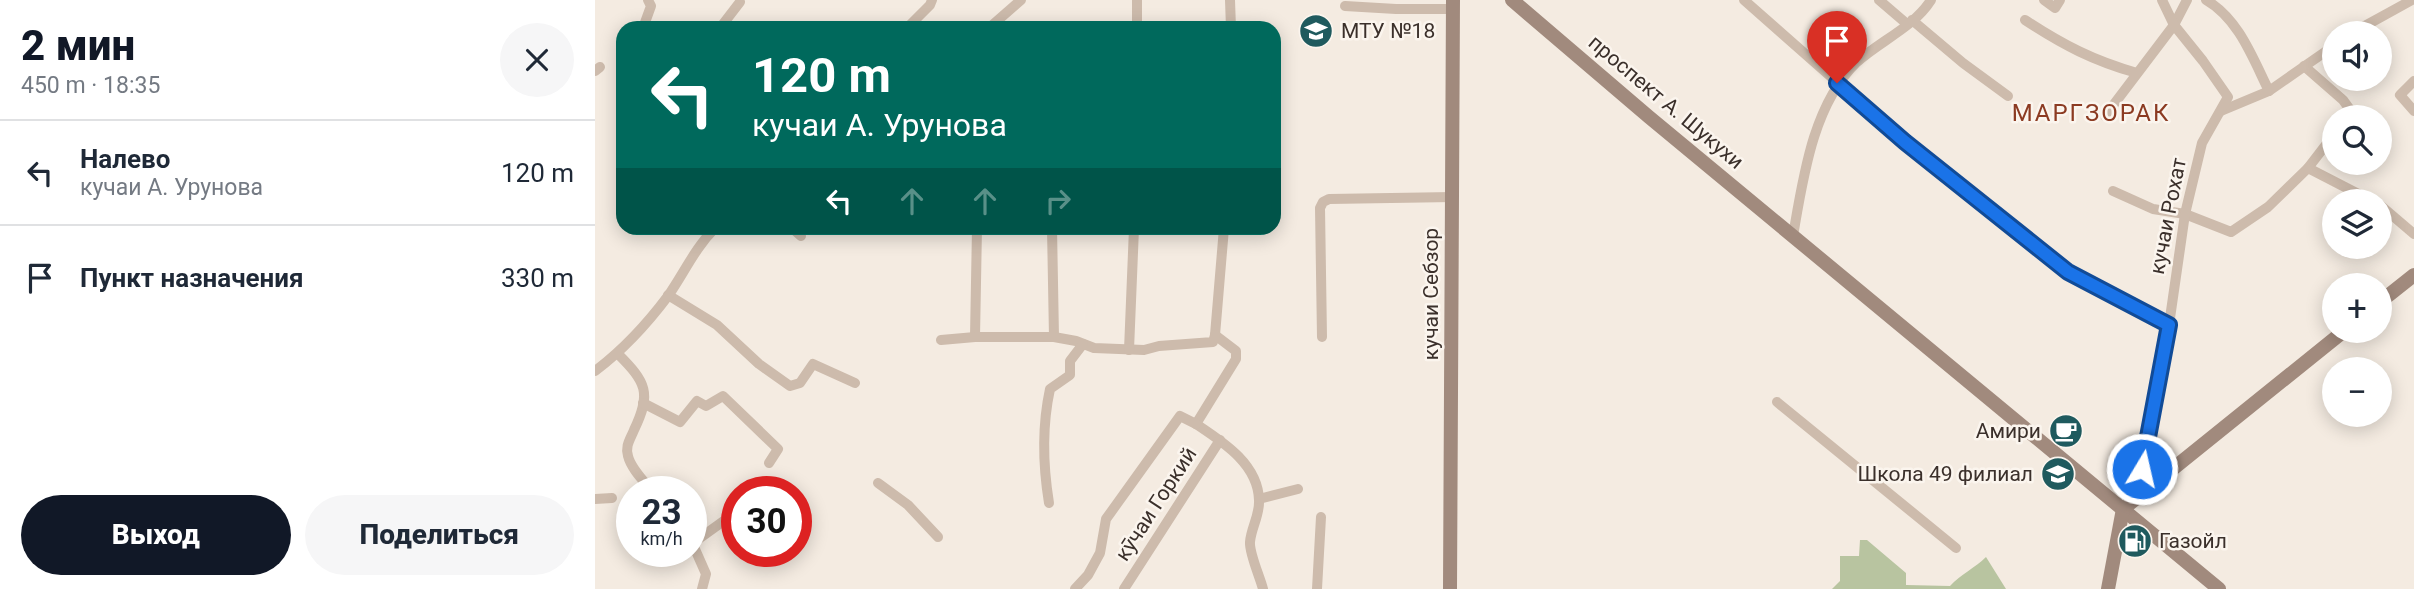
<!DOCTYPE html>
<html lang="ru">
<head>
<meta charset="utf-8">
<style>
  :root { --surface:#fff; --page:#f6f6f7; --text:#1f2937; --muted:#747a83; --line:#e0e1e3; --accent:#111827 }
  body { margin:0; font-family:Roboto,sans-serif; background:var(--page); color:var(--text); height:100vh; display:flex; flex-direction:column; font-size:26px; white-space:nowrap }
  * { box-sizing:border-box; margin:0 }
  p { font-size:23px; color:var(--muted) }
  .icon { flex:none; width:38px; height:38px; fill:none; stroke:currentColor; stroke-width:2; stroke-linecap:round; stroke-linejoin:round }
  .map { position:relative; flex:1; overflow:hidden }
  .side { display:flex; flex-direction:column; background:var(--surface); width:595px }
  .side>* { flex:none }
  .banner { position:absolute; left:21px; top:21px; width:665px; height:214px; border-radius:21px; box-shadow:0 4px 18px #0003; background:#00695c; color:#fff; overflow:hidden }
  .controls { position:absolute; left:1727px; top:21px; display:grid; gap:14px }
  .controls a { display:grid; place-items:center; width:70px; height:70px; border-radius:50%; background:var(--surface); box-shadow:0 4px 18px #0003; font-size:35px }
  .speed { position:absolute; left:21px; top:476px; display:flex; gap:14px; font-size:35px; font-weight:700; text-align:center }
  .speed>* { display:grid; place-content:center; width:91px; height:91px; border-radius:50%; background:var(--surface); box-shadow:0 4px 18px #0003; line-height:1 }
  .speed small { font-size:18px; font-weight:400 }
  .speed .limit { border:10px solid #d22; background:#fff; color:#111 }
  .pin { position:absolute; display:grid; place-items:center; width:60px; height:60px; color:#fff; margin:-72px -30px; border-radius:50% 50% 50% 0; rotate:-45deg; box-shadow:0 0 7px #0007 }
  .pin .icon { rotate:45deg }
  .me { position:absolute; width:77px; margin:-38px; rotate:9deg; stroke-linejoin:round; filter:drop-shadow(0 0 5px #0008) }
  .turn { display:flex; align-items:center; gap:24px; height:147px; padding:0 21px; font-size:32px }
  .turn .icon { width:91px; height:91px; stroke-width:2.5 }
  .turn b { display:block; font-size:49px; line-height:60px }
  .lanes { display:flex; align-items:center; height:66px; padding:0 21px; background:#0003; justify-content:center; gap:35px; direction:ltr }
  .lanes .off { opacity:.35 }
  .round { display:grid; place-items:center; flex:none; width:74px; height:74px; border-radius:37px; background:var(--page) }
  .headline { display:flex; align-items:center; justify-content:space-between; height:119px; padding:0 21px }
  h1 { font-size:42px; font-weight:800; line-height:52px; color:var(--accent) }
  .cta { display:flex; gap:14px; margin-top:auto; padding:14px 21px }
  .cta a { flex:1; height:80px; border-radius:42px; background:var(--accent); color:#fff; font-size:28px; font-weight:800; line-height:80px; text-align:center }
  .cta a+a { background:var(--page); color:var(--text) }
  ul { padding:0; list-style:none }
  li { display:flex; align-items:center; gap:21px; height:105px; padding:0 21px; border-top:2px solid var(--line) }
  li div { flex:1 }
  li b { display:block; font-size:26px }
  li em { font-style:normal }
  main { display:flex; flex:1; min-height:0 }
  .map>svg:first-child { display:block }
  .green { fill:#b8c4a0 }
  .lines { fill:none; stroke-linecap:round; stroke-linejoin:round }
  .street { stroke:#cdbbac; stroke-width:10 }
  .secondary { stroke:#a18a7d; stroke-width:14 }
  .route-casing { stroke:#114b97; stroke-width:18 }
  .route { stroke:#1a73e8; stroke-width:12 }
  .labels { text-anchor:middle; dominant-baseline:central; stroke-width:5; stroke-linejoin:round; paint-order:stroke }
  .poi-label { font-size:21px; fill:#3b302b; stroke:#fbf5ee; text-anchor:start }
  .street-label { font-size:21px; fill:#3b302b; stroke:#fbf5ee }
  .quarter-label { font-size:24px; letter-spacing:2px; fill:#8c3b22; stroke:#fbf5ee }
</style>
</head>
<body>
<main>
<section class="side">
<div class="headline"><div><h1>2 мин</h1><p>450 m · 18:35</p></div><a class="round"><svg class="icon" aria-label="close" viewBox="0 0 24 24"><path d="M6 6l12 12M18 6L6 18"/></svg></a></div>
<ul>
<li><svg class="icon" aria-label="left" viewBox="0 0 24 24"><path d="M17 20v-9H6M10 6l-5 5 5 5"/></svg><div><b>Налево</b><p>кучаи А. Урунова</p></div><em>120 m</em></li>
<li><svg class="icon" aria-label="arrive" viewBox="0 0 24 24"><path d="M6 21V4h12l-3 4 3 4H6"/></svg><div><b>Пункт назначения</b></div><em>330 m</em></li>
</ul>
<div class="cta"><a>Выход</a><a>Поделиться</a></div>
</section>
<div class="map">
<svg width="1819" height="589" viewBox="0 0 1819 589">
  <rect width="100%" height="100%" fill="#f4ebe1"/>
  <!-- green -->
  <path class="green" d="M1265 540H1272L1311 573V585L1355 586C1366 574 1380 568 1391 557L1411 589H1237L1245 581V556H1264Z"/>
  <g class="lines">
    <!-- street -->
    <g class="street">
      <polyline points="542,0 542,28"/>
      <polyline points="635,0 636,28"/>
      <polyline points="1149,0 1310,142 1473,272 1574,325"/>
      <polyline points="1284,0 1312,24"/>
      <polyline points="1449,0 1460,8 1465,0"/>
      <path d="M1611 0C1644 19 1658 59 1674 91"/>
      <polyline points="750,6 801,9 857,9"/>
      <polyline points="1317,20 1368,63 1413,96"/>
      <path d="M1430 20C1468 45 1499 61 1542 73"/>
      <polyline points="48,28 56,6 53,0"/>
      <polyline points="125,28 145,2"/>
      <polyline points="312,28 335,5 337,0"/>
      <polyline points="394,28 426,0"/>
      <polyline points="1757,33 1817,0"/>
      <polyline points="1709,66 1748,100 1756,111 1752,117"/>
      <polyline points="0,71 5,67"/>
      <polyline points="1819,81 1805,95 1819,111"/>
      <polyline points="1626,111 1674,91 1740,45"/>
      <polyline points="1510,116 1579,25 1592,0"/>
      <polyline points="1713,168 1740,133"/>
      <polyline points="1518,191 1558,209 1590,214 1636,232 1673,207 1713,168 1777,201"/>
      <polyline points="1785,205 1819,234"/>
      <polyline points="197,228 206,236"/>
      <polyline points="457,228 459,337"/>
      <path d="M1198 236C1208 178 1218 104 1262 62 1285 41 1319 27 1336 0"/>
      <polyline points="73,295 122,325 164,364 195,386 205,383 218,364 260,383"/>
      <path d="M620 335 641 351V359L601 424C628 442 663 464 664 500 665 515 656 528 655 542 654 553 665 577 668 589"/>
      <polyline points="620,335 629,228"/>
      <polyline points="380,337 382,228"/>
      <polyline points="727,337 725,208 728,202 734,199 858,197"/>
      <polyline points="346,340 380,337 459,337 481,341 499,348 549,350 564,346 618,342 620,335"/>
      <polyline points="534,350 539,228"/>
      <path d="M23 354C51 382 57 393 39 430 35 440 30 446 33 456 36 469 50 482 58 492"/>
      <path d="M0 371C28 350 52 324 73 296 89 273 100 248 120 228"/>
      <polyline points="1182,402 1361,548"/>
      <polyline points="48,403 85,422 102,401 111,406 128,396 183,449 174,463"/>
      <polyline points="283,483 313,505 343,537"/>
      <polyline points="1543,497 1556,415 1574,325 1590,214 1607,143 1633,97 1608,61 1579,25 1567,0"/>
      <polyline points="0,499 17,498"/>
      <polyline points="664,499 703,489"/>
      <path d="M454 503C448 466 447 426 455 389L475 375V361L488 344"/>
      <polyline points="96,540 111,574 107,589"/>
      <polyline points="98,543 130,520"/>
      <polyline points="480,589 493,575 505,553 511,519 585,416 601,424"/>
      <polyline points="529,589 625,440"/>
      <polyline points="722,589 726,517"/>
    </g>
    <!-- secondary -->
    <g class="secondary">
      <polyline points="917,0 1054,117 1624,589"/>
      <polyline points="1785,302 1819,275"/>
      <polyline points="855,589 858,0"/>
      <polyline points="1513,589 1528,509 1749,331"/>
    </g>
  </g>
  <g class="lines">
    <!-- route casing -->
    <g class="route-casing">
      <polyline id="route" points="1242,83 1310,142 1473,272 1574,325 1547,469"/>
    </g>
    <!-- route -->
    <use href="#route" class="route"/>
  </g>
  <!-- icons -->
  <defs>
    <g id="school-disc" transform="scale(1.75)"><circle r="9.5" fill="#1f5a5e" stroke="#fbf5ee"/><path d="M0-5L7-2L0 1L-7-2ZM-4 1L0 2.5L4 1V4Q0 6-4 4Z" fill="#fff"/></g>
    <g id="cafe-disc" transform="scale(1.75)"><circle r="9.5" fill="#1f5a5e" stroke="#fbf5ee"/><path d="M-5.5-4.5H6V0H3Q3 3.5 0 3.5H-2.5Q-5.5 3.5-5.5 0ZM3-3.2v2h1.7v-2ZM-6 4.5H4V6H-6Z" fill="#fff"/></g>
    <g id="fuel-disc" transform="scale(1.75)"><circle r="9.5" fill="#1f5a5e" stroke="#fbf5ee"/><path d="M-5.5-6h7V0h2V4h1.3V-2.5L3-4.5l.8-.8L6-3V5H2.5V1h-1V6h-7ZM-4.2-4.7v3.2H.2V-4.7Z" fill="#fff"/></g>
  </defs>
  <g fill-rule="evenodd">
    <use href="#school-disc" x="721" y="31"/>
    <use href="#cafe-disc" x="1471" y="431"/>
    <use href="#school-disc" x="1463" y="474"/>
    <use href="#fuel-disc" x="1540" y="541"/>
  </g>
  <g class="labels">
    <!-- poi labels -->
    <g class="poi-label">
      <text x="746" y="31">МТУ №18</text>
      <text x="1446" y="431" text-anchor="end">Амири</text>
      <text x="1438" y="474" text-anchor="end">Школа 49 филиал</text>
      <text x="1564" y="541">Газойл</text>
    </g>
    <!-- street labels -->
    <g class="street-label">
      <text transform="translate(1071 102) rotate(40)">проспект А. Шукухи</text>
      <text transform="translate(1573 216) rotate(-79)">кучаи Рохат</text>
      <text transform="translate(836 294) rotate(-90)">кучаи Себзор</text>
      <text transform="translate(561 504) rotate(-57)">кӯчаи Горкий</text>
    </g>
    <!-- quarter labels -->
    <g class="quarter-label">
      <text x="1496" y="113">МАРГЗОРАК</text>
    </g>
  </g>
</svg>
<div class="controls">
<a><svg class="icon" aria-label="sound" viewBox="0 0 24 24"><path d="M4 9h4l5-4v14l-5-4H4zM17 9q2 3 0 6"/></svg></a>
<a><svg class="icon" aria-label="search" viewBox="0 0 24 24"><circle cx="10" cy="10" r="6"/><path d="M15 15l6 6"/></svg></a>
<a><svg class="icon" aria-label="layers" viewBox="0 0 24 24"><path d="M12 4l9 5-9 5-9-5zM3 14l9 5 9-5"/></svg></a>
<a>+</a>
<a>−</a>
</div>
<div class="speed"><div>23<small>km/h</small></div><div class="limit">30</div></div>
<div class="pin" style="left:1242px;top:83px;background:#d93025"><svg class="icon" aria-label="arrive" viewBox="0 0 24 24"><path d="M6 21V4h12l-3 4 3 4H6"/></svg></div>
<svg class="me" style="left:1547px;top:469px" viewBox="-20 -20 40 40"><circle r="17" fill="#1a73e8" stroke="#fff" stroke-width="3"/><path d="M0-11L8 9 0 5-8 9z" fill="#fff"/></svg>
<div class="banner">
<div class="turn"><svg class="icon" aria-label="left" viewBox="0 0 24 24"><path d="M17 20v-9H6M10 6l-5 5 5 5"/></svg><div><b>120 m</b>кучаи А. Урунова</div></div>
<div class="lanes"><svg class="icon" aria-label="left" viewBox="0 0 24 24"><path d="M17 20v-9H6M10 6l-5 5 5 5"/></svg><svg class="icon off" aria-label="ahead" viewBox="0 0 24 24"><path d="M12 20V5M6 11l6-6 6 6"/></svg><svg class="icon off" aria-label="ahead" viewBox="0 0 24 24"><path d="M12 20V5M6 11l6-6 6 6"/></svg><svg class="icon off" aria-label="right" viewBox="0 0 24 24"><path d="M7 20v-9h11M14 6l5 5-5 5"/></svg></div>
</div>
</div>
</main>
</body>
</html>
